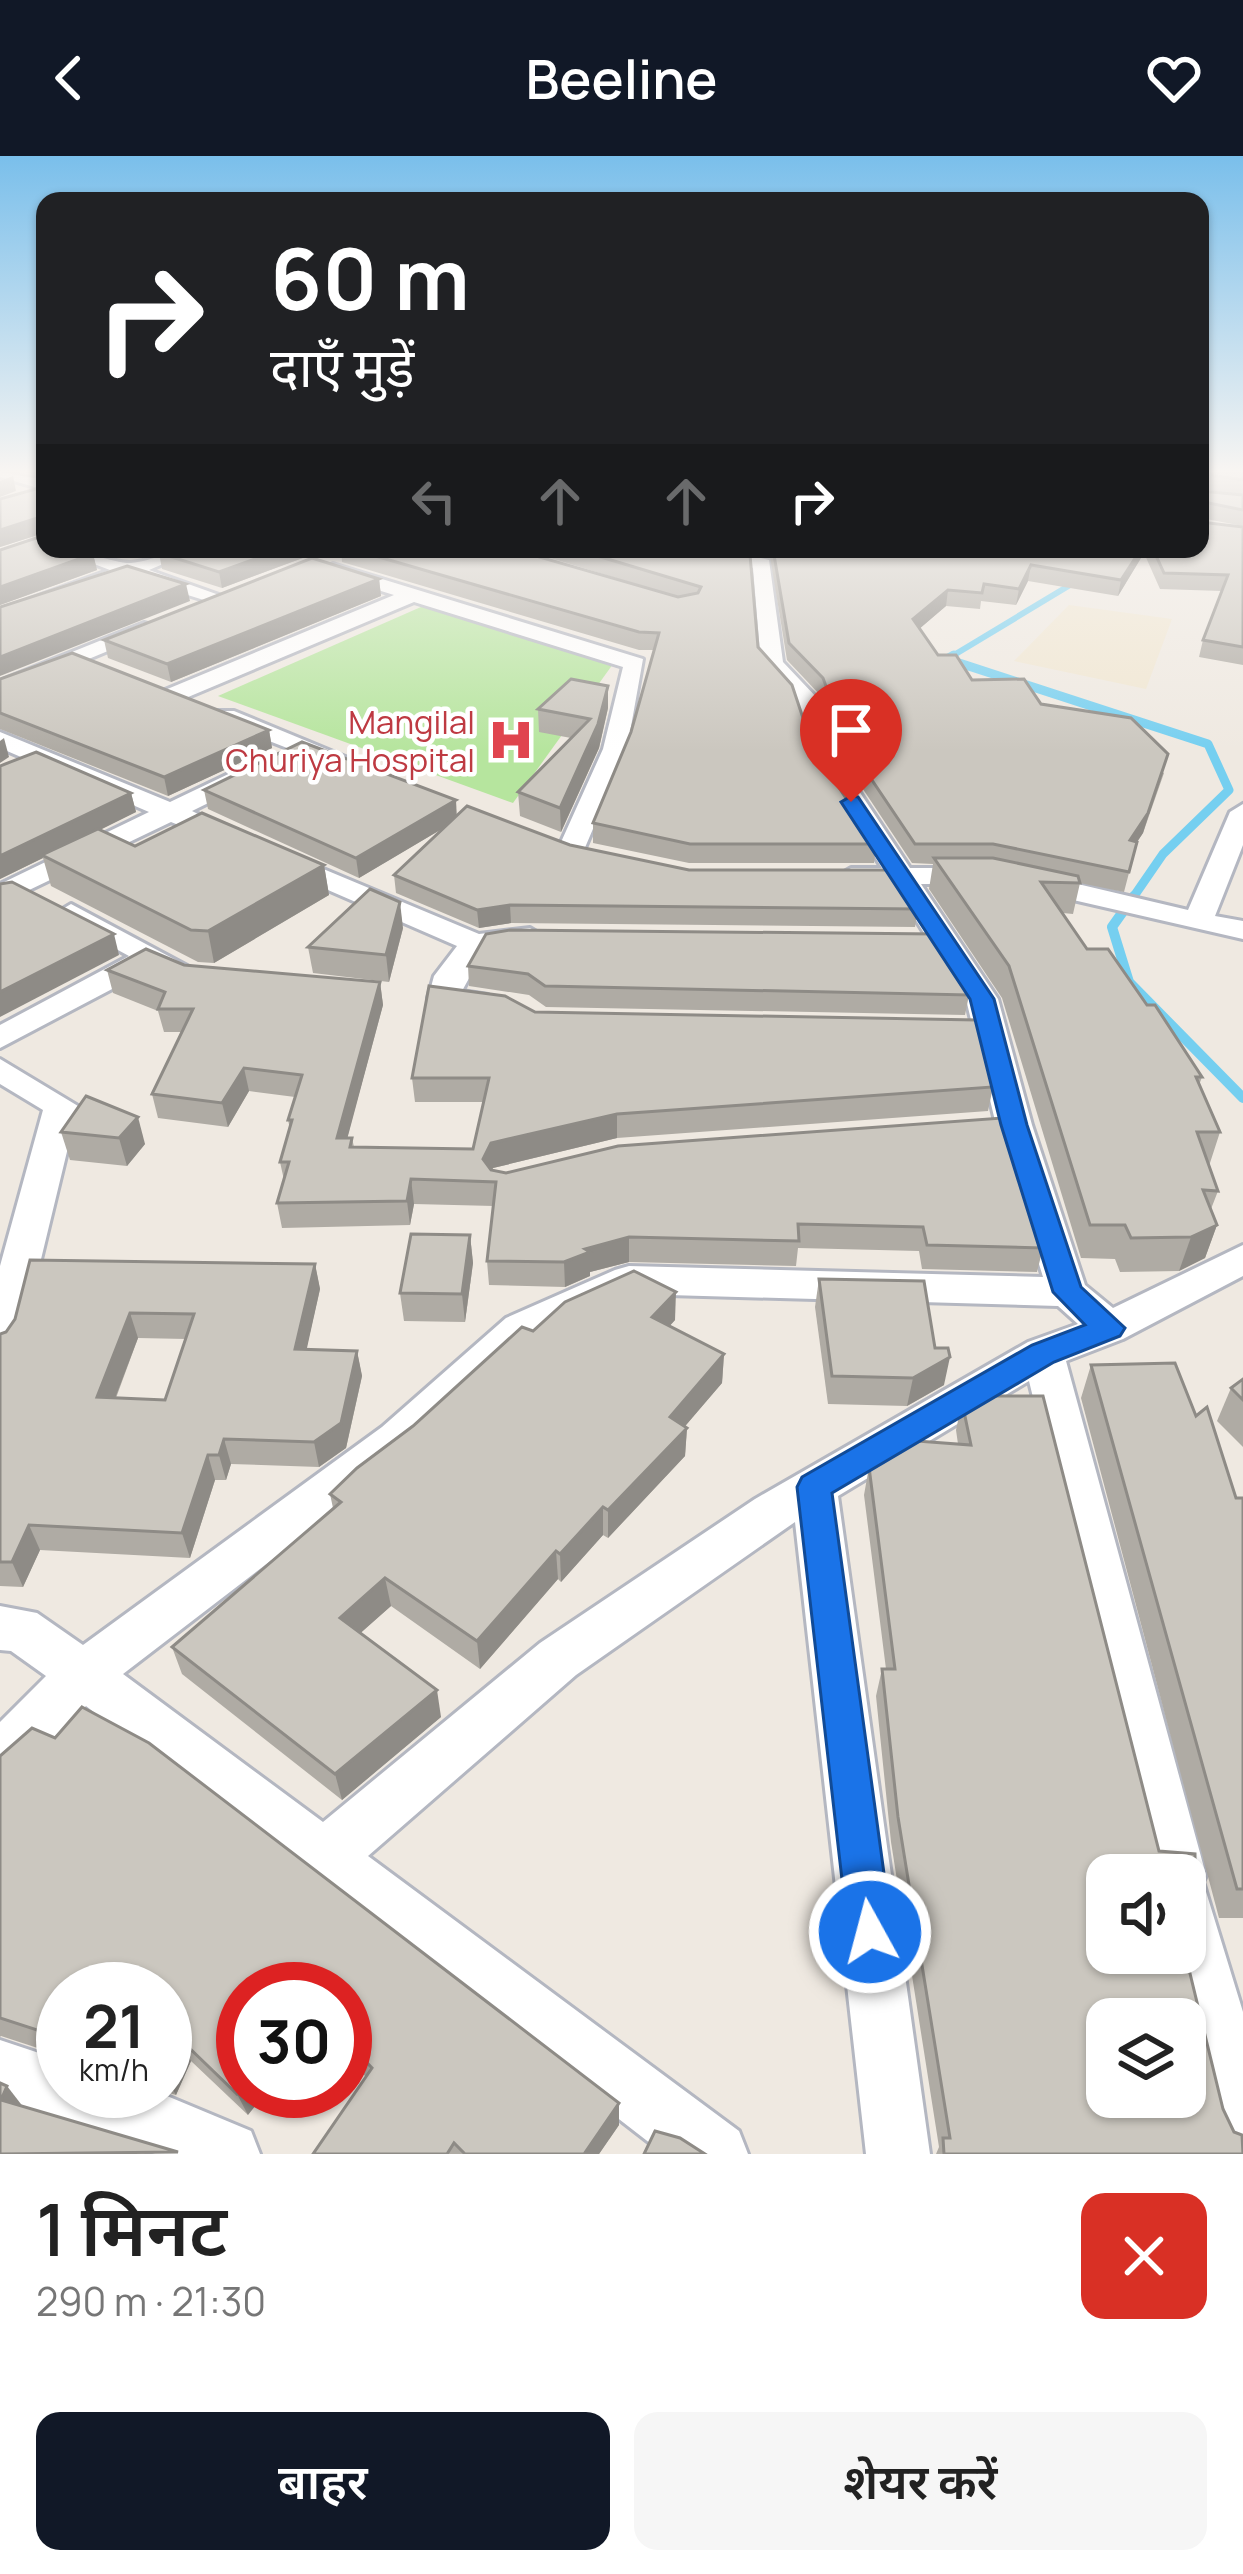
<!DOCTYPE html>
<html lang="hi">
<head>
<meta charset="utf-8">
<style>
  :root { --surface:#fff; --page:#f6f6f6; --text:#222; --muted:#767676; --accent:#111827 }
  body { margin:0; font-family:Manrope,"Noto Sans Devanagari",sans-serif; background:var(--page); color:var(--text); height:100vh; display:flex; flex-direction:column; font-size:45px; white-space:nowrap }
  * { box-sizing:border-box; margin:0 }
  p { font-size:39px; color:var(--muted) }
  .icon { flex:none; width:66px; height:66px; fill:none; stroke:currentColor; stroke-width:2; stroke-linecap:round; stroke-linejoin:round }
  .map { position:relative; height:1998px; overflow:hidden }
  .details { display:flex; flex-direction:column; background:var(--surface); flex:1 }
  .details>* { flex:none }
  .hud { position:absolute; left:36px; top:36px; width:1173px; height:366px; border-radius:24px; box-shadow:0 3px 9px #0004; background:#202124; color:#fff; overflow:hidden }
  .buttons { position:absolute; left:1086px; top:1698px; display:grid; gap:24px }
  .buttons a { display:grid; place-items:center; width:120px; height:120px; border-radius:24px; background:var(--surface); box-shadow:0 3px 9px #0004; font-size:60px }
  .speed { position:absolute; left:36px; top:1806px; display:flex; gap:24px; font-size:60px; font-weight:700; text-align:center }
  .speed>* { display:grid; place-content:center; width:156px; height:156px; border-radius:50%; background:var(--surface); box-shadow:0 3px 9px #0004; line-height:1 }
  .speed small { font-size:30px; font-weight:400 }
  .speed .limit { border:18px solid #d22; background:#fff; color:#111 }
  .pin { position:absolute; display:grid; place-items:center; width:102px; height:102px; color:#fff; margin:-123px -51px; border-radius:50% 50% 50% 0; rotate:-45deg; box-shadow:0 0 12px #0007 }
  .pin .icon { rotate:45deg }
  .me { position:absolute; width:132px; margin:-66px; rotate:353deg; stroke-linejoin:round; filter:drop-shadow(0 0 9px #0008) }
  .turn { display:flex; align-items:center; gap:42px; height:252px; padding:0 36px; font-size:54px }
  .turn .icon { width:156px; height:156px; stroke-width:2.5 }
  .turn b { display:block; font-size:84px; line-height:102px }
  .lanes { display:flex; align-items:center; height:114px; padding:0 36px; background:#0003; justify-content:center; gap:60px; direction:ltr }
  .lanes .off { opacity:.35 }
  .round { display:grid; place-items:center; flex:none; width:126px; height:126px; border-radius:24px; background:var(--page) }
  .overview { display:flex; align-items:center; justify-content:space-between; height:204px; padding:0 36px }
  h1 { font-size:72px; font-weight:600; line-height:90px }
  .primary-button { display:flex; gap:24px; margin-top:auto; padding:24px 36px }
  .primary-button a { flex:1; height:138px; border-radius:24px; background:var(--accent); color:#fff; font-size:48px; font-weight:600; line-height:138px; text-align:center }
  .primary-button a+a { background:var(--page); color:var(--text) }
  header { display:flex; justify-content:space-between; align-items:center; height:156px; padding:0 36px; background:var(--accent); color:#fff; font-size:54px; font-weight:600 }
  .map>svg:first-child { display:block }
  .education { fill:#f0e6d1 }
  .green { fill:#b6e59e }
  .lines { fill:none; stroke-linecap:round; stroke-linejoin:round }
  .stream-far2 { stroke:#75cff0; stroke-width:6 }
  .stream-far1 { stroke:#75cff0; stroke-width:9 }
  .stream { stroke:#75cff0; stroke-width:10 }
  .street-casing { stroke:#b4b7c1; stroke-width:6 }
  .street { fill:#fff; fill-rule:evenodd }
  .wall { fill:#afaba4; fill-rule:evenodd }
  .shaded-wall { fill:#8e8b86 }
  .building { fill:#cbc7bf; stroke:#8e8b86; stroke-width:3; fill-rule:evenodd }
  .route { fill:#1a73e8; stroke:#114b97; stroke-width:3 }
  .labels { text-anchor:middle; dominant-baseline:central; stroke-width:9; stroke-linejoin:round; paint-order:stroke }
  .far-health-label { font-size:33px; fill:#be3a42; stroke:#fff; text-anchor:end }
</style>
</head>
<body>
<header><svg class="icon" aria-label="back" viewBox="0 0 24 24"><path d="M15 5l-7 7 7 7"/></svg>Beeline<svg class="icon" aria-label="heart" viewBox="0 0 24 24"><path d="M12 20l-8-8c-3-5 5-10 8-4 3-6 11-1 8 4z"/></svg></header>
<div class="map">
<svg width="1243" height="1998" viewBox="0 0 1243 1998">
  <rect width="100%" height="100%" fill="#efe9e1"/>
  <!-- education -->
  <polygon class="education" points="1069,449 1172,463 1146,533 1014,505"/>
  <!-- green -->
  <polygon class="green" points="430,447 613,508 513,647 218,540"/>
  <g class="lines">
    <!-- stream-far2 -->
    <polyline class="stream-far2" points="949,502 1075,426"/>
    <!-- stream-far1 -->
    <polyline class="stream-far1" points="954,499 947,503 1208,588 1229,634 1163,698 1132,743"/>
    <!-- stream -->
    <polyline class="stream" points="1134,740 1112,771 1129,826 1243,942"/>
    <!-- street casing -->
    <g class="street-casing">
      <g id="street">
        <polygon points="0,316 45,324 45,334 0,321"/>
        <path d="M54 393C80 393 116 408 131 407 154 405 171 393 198 393L149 414 233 444 223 450 130 421 0 467V454L110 414Z"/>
        <path d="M689 393H723L769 404 783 506 818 543 841 608 910 712H976L990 720 976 728H921L998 843 1032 969 1085 1129 1113 1152 1243 1089V1120L1123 1183 1066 1205 1206 1719 1203 1726 1243 1856V1998L1221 1995 1211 1973 1169 1797H1185V1719H1150L1029 1225 838 1340 930 1998H866L795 1366 576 1519 368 1700 739 1975 748 1998H664L86 1550 19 1620 0 1627V1566L46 1520 11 1495 0 1494V1450L37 1457 83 1489 382 1271 506 1162 615 1114 629 1110 1043 1121 996 969 966 843 893 728H851L837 720 851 712H882L815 608 795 545 761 508 753 412ZM634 1138 1058 1150 1078 1168 1028 1186 755 1343 540 1487 323 1666 123 1518 414 1295 534 1184Z"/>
        <polygon points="333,408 643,503 627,593 581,701 561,701 557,695 603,593 623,511 414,446 181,544 165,544 165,534 394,439 326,418 323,414"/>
        <polygon points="144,467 163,472 0,540 0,525"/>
        <polygon points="218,555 234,555 355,605 351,610 333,610 218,565"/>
        <polygon points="0,576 170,646 241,612 259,612 259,622 192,655 248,683 234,691 171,666 0,748 0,728 149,656 0,592"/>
        <polygon points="1243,648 1243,689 1215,760 1243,765 1243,783 1021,732 1017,726 1031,717 1188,754 1230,656"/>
        <polygon points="285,697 479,778 530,772 545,781 530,790 484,795 462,835 488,839 493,846 488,853 433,849 428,842 434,820 457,790 275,711 271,705"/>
        <polygon points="71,748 202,818 187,827 152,812 0,892 0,869 129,800 61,763 56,757"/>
        <polygon points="0,903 78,950 21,1186 15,1197 0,1201 0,1110 43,954 0,928"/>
        <polygon points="0,1884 63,1905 63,1935 155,1935 251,1975 260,1998 155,1998 0,1946"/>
      </g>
    </g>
    <!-- street -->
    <use href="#street" class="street"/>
  </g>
  <!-- wall -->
  <g class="wall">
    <polygon points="26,316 45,316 45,322"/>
    <path d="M1200 316H1243V370L1201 362 1200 366 1243 371V509L1199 501 1203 484 1222 435 1160 433 1144 397 1118 440 1028 425 1016 449 981 445 980 453 946 450 920 472 938 499 972 524 1041 548 1164 617 1143 677 1137 686 1124 736 1080 727 1073 758 1063 757 1087 793 1147 849 1202 921 1199 929 1220 976 1209 1010 1218 1035 1211 1053 1217 1069 1205 1102 1179 1115 1120 1116 1115 1103 1081 1102 1002 842 929 733 933 708 912 707 845 606 821 540 787 504 770 400 742 393H1200ZM1201 333 1240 339 1200 335Z"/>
    <polygon points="45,324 45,393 327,393 222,432 162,413 159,397 165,395 125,402 91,397 93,398 97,414 0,449 0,394 45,379 44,377 0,391 0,343 43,331"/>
    <polygon points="341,393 512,393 678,441 521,393 731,393 758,491 813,592 876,688 874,707 689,707 593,687 593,667 631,576 654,494 639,494 342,406"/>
    <polygon points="379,423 381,440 171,526 108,502 104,484"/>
    <polygon points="0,523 269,574 272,592 168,640 0,573"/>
    <polygon points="608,530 608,552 599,592 561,676 520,660 518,636 571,582 539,576 538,553"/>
    <polygon points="0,610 131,637 136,656 100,674 135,690 324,709 329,739 214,807 198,806 51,730 43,702 0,723"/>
    <polygon points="204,634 457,660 570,689 689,714 918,753 915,771 511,767 479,772 396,737 394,719 445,671 359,722 208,653"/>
    <polygon points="403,772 389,826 313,817 308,791"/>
    <polygon points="184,809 380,826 383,849 347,982 352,982 354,991 473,993 483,946 415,946 412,922 535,856 993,931 988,955 617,982 493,1012 492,1014 506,1017 618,990 1043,1092 1037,1116 922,1113 919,1095 798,1092 796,1110 629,1106 590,1116 590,1120 565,1131 489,1129 487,1105 494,1050 414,1048 410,1069 282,1072 277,1047 284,1024 280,1006 290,973 288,964 295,941 249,935 228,971 158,962 152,938 182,876 164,876 158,855 113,837 107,814"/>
    <polygon points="468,810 969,839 965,859 546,851 529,839 469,830"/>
    <polygon points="86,940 145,988 127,1010 70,1004 61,976"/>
    <polygon points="470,1079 473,1107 465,1166 404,1165 400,1137"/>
    <path d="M315 1108 320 1133 306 1194 357 1195 362 1220 346 1292 319 1311 231 1308 226 1324H215L190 1402 40 1394 23 1431 0 1430V1178ZM138 1182 186 1183 165 1244 116 1242Z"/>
    <polygon points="819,1123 944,1229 907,1250 828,1248 815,1151"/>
    <polygon points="675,1164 669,1170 724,1198 722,1227 685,1270 687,1272 685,1300 608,1382 603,1379 561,1426 558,1423 480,1513 391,1450 360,1477 441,1561 342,1644 182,1518 172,1491 333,1352 330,1338 533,1175"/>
    <polygon points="1091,1209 1196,1260 1236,1342 1243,1342 1243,1762 1219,1762 1081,1242"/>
    <polygon points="1243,1223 1243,1291 1217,1265 1231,1232"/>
    <path d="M973 1240H1043L1159 1695 1195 1698V1737L1185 1754V1719H1107V1797H1185L1223 1953 1234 1976 1242 1979 1243 1998H936L939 1991 891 1686 876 1540 882 1513H886L864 1339 869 1311 917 1285 958 1288 956 1274 962 1246ZM1107 1863H1185V1941H1107Z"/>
    <polygon points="0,1600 619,1969 599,1998 313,1998 366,1921 345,1899 345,1833 243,1833 248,1959 191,1905 176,1939 163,1935 165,1935 165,1833 63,1833 63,1895 58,1893 56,1898 1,1880 0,1881"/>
  </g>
  <!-- shaded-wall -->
  <g class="shaded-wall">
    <polygon points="13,320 16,335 0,341 0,325"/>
    <polygon points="40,361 44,377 0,391 0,374"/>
    <polygon points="123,393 174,393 125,402"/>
    <polygon points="282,393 327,393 222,432 219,416"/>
    <polygon points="1141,393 1145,393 1144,397 1118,440 1121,424"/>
    <polygon points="93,398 97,414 0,449 0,431"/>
    <polygon points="1031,409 1028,425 1016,449 1019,433"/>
    <polygon points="379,423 381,440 171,526 167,508"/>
    <polygon points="186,428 190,445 0,520 0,501"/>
    <polygon points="948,434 946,450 911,480 913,463"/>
    <polygon points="608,530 608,552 599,592 561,676 560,652"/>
    <polygon points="269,574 272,592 168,640 164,621"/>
    <polygon points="4,582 9,601 0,607 0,585"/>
    <polygon points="1168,598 1143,677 1125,704 1130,684"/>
    <polygon points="131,637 136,656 45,701 42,699 43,702 0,723 0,700"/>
    <polygon points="456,644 457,664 359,722 356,702"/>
    <polygon points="324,709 329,739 214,807 208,775"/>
    <polygon points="400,746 403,772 389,826 386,799"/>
    <polygon points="510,749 511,767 479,772 477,754"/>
    <polygon points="114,778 119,799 0,861 0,836"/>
    <polygon points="380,826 383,849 341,1006 337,982"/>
    <polygon points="244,912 249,935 228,971 222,947"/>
    <polygon points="617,958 617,982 493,1012 485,1027 483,1003 491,987"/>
    <polygon points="138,961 145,988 127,1010 119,982"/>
    <polygon points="411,1023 414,1048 410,1069 407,1045"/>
    <polygon points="1217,1069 1205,1102 1179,1115 1191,1081"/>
    <polygon points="470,1079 473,1107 465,1166 462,1138"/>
    <polygon points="629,1081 629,1106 590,1116 590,1120 565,1131 564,1106 585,1093"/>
    <polygon points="315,1108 320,1133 301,1219 295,1193"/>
    <polygon points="676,1136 675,1164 652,1190 652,1161"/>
    <polygon points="130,1157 138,1182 106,1266 97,1241"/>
    <polygon points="357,1195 362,1220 346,1292 319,1311 314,1286"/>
    <polygon points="724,1198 722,1227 669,1289 670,1261"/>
    <polygon points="950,1201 944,1229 907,1250 913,1222"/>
    <polygon points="687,1272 685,1300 608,1382 608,1354"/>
    <polygon points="224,1283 231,1308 226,1324 219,1299"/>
    <polygon points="208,1299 215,1324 190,1402 182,1377"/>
    <polygon points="603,1351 603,1379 561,1426 560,1398"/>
    <polygon points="29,1369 40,1394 23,1431 12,1406"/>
    <polygon points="556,1395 558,1423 480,1513 477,1485"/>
    <polygon points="385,1422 391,1450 346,1490 340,1462"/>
    <polygon points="437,1534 441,1561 342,1644 335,1618"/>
    <polygon points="1195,1737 1185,1754 1185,1740"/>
    <polygon points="42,1871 58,1893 56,1898 40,1875"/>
    <polygon points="179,1882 191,1905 176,1939 165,1920 165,1914"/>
    <polygon points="7,1930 31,1961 1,1944"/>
    <polygon points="243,1931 243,1935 267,1935 248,1959 237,1938"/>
    <polygon points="619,1947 619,1969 599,1998 584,1998"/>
  </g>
  <!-- building -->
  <g class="building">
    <polygon points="1200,316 1243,316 1243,324 1204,318 1200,335 1243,339 1243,354 1204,346 1200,366 1243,371 1243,491 1203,484 1228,419 1164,417 1153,393 1200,393"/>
    <polygon points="45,324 45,372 40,361 0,374 0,343 43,331"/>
    <polygon points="45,379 45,393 81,393 93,398 0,431 0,394"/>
    <polygon points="169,393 282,393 219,416 159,397"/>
    <polygon points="351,393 512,393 678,441 698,437 701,431 574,393 731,393 750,399 758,491 792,529 813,592 876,688 690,688 593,667 631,576 659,477 639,476"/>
    <polygon points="773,393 1141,393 1121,424 1031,409 1019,433 984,428 982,437 948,434 913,463 938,499 956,499 972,524 1024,523 1041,548 1131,562 1168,598 1148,657 1130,684 1137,686 1129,716 993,688 915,688 847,587 823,522 789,487"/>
    <polygon points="312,402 379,423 167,508 104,484"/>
    <polygon points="127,410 186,428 0,501 0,451"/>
    <polygon points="72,497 269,574 164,621 0,557 0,523"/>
    <polygon points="571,523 608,530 598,568 560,652 518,636 590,563 538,553"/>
    <polygon points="302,586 456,644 356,702 204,634"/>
    <polygon points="36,596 131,637 0,700 0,610"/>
    <polygon points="467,650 570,689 689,714 893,714 918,753 510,749 477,754 394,719"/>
    <polygon points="202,657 324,709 208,775 191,774 42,699 98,673 135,690"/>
    <polygon points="934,702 993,702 1078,720 1080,727 1041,726 1087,793 1108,793 1147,849 1155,849 1202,921 1196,921 1220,976 1197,976 1218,1035 1203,1034 1217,1069 1191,1081 1131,1082 1125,1069 1090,1069 1009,810"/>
    <polygon points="12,726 114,778 0,836 0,728"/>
    <polygon points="370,733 400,746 386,799 308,791"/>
    <polygon points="510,774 936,778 969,839 545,830 528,818 468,810 486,778"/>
    <polygon points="146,793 184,809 380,826 337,982 352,982 350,991 473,993 489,922 412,922 429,830 505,840 535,856 977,864 993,931 617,958 491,987 483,1003 491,1014 506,1017 618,990 1002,962 1043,1092 927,1089 923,1071 798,1068 799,1085 629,1081 585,1093 590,1096 564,1106 487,1105 496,1026 411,1023 407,1045 277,1047 289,1006 280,1006 292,964 288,964 302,919 244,912 222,947 152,938 193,853 158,853 165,836 107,814"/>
    <polygon points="86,940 138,961 119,982 61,976"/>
    <polygon points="411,1078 470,1079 462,1138 400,1137"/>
    <path d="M30 1104 315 1108 295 1193 357 1195 341 1267 314 1286 224 1283 219 1299H208L182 1377 29 1369 12 1406H0V1178L6 1176 15 1163ZM130 1157 194 1158 165 1244 97 1241Z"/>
    <polygon points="634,1115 676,1136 652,1161 724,1198 670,1261 687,1272 608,1354 603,1351 560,1398 556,1395 477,1485 385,1422 340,1462 437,1534 335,1618 172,1491 341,1346 330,1338 357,1312 413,1270 522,1171 533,1175 565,1146"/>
    <polygon points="819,1123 924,1125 935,1192 948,1192 950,1201 913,1222 832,1220"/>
    <polygon points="1175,1207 1196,1260 1207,1251 1236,1342 1243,1342 1243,1733 1237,1733 1091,1209"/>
    <polygon points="1243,1223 1243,1244 1231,1232"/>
    <path d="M973 1240H1043L1159 1695 1195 1698V1737L1185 1740V1719H1107V1797H1185L1223 1953 1234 1976 1242 1979 1243 1998H944L943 1982H950L898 1661 882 1513H895L869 1311 917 1285 971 1289 962 1246ZM1107 1863H1185V1941H1107Z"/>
    <polygon points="82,1551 149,1587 619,1947 584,1998 465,1998 454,1987 447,1998 313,1998 372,1912 345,1884 345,1833 243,1833 243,1931 237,1938 179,1882 165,1914 165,1833 63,1833 63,1877 42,1871 40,1875 0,1862 0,1600 32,1572 55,1582"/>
    <polygon points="0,1927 7,1930 1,1944 178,1996 0,1998"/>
    <polygon points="655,1975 680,1982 705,1998 644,1998"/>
  </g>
  <!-- sky -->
  <linearGradient id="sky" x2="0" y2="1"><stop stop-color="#7abfeb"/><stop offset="0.53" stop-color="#f8f5f2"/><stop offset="1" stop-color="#f8f5f2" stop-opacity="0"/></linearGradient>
  <rect width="1243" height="595" fill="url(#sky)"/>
  <!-- route -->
  <polygon class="route" points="851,640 858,641 994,843 1027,969 1081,1131 1125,1172 1120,1180 1054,1206 832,1337 892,1776 885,1791 870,1798 855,1791 848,1776 797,1331 802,1321 1032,1189 1085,1169 1053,1136 1001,969 970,843 841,646"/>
  <!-- icons -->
  <defs>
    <g id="hospital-bare" transform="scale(3.6)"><path d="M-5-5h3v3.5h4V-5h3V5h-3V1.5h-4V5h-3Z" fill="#e0444e" stroke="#fff" stroke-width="2.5" paint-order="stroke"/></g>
  </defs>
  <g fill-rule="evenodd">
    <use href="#hospital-bare" x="511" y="584"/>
  </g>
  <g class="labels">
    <!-- far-health labels -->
    <g class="far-health-label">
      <text x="475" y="565">Mangilal<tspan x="475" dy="38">Churiya Hospital</tspan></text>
    </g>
  </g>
</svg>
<div class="buttons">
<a><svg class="icon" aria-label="sound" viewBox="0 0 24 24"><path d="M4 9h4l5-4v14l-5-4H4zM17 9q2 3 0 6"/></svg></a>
<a><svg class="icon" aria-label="layers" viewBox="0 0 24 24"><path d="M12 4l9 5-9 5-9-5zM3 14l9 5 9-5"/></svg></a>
</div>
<div class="speed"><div>21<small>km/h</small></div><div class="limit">30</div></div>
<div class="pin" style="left:851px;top:646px;background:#d93025"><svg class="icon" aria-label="arrive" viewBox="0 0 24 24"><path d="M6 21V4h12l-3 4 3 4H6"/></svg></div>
<svg class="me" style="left:870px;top:1776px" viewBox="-20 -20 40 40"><circle r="17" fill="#1a73e8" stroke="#fff" stroke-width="3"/><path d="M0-11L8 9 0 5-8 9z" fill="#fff"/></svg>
<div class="hud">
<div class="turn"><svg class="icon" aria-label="right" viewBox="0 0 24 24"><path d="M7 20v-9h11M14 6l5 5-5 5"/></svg><div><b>60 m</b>दाएँ मुड़ें</div></div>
<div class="lanes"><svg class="icon off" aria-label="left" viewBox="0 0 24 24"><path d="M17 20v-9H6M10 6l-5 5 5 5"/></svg><svg class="icon off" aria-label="ahead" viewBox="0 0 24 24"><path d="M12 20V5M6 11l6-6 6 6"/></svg><svg class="icon off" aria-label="ahead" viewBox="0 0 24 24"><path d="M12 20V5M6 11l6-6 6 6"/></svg><svg class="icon" aria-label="right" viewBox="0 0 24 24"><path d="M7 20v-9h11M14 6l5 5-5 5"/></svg></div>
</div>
</div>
<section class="details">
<div class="overview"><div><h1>1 मिनट</h1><p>290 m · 21:30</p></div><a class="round" style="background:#d93025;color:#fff"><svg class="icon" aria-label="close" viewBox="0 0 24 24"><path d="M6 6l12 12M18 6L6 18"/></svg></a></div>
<div class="primary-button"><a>बाहर</a><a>शेयर करें</a></div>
</section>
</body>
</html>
